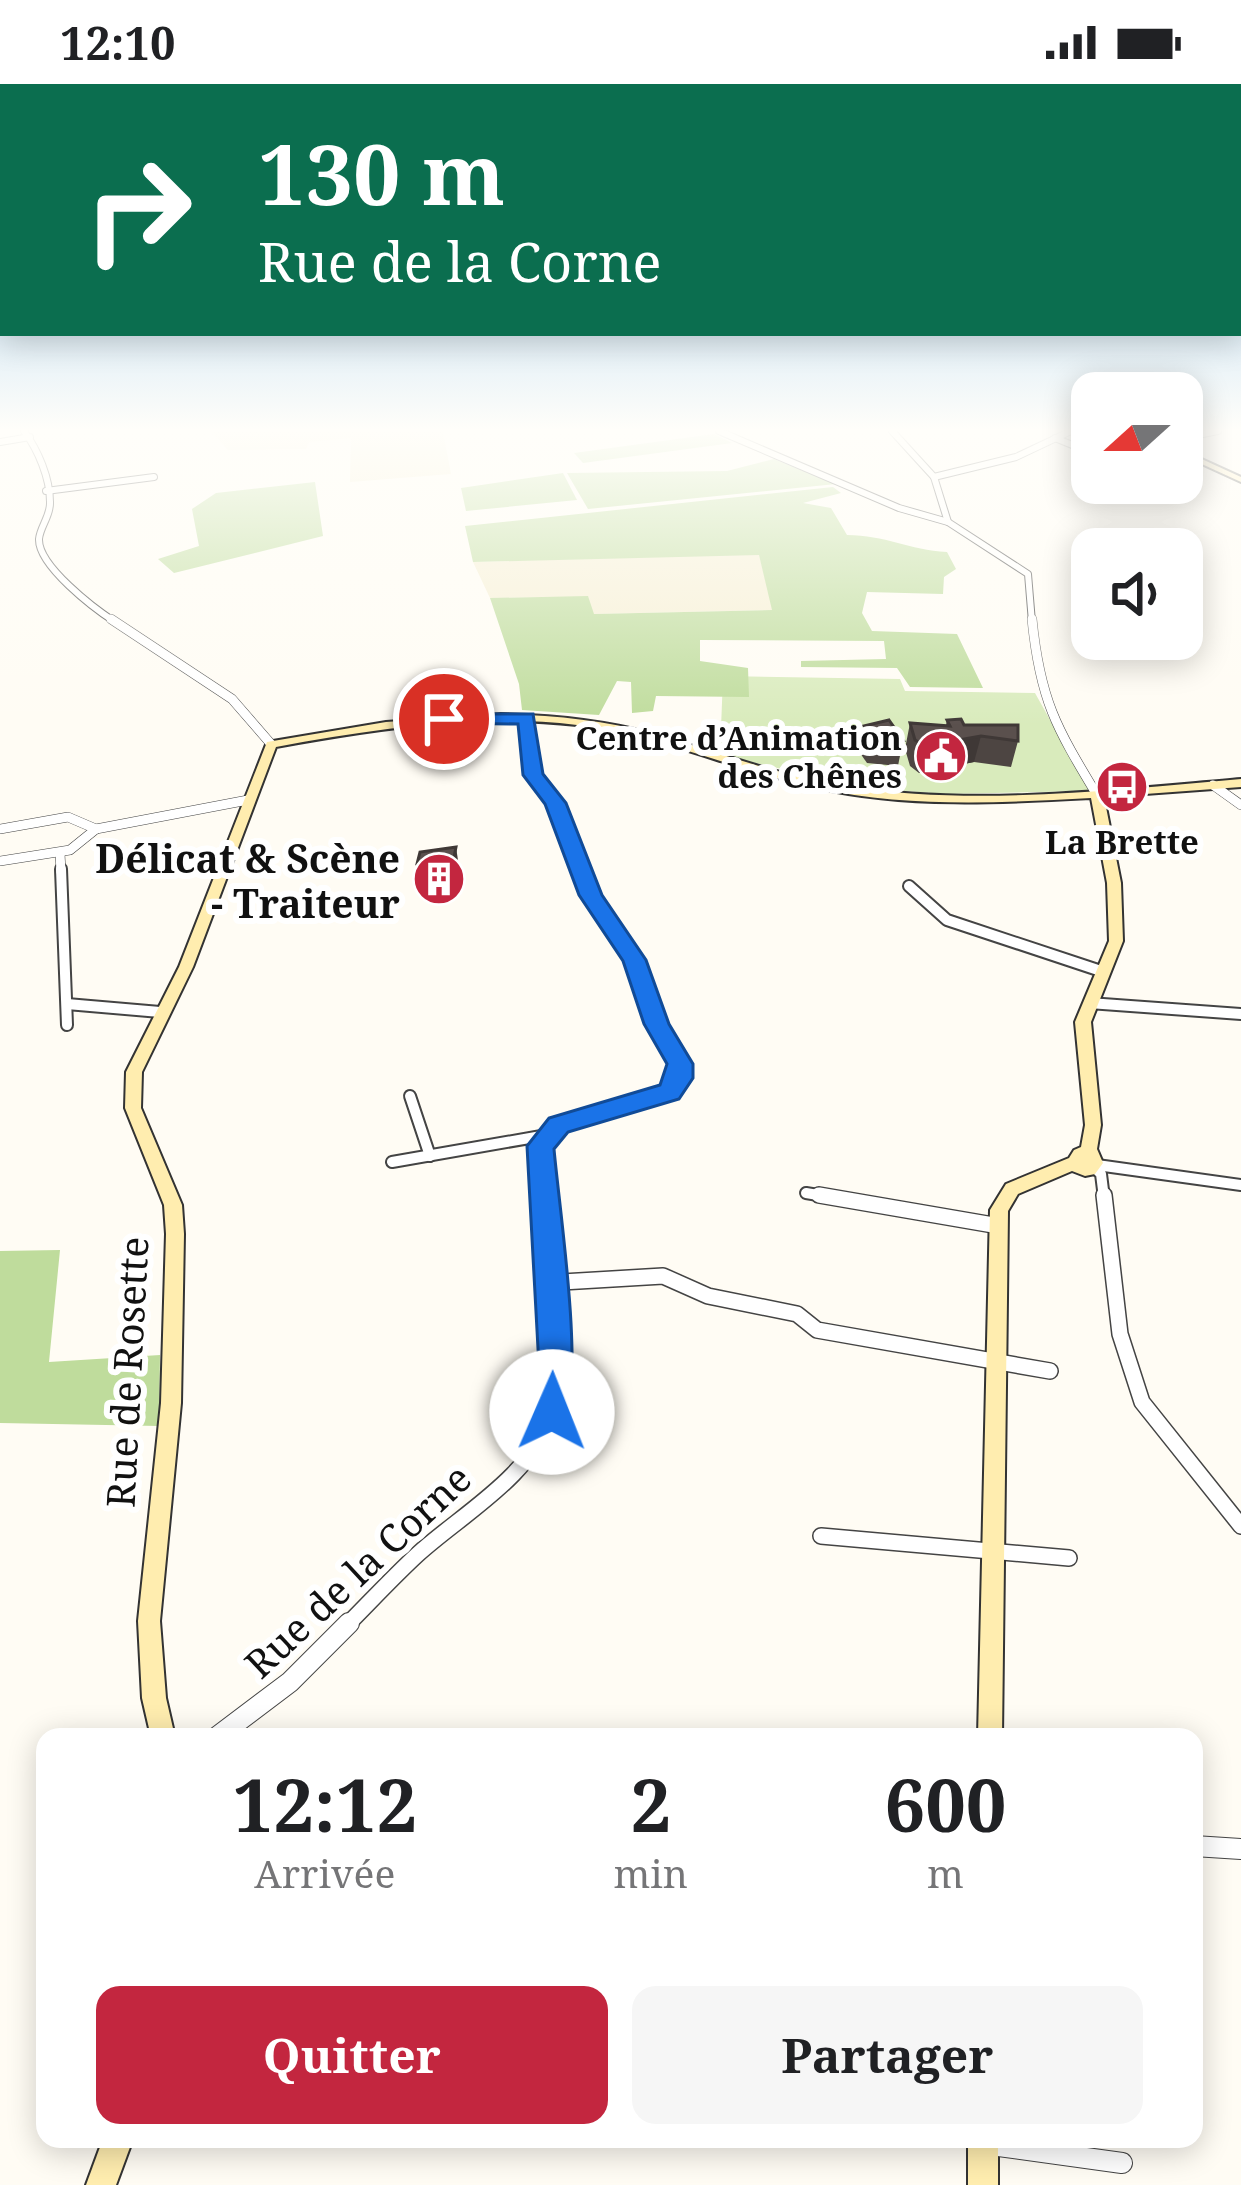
<!DOCTYPE html>
<html lang="fr">
<head>
<meta charset="utf-8">
<style>
  :root { --surface:#fff; --page:#f6f6f6; --text:#202124; --muted:#757577; --accent:#c3263f }
  body { margin:0; font-family:"Noto Serif",serif; background:var(--page); color:var(--text); height:100vh; display:flex; flex-direction:column; font-size:45px; white-space:nowrap }
  * { box-sizing:border-box; margin:0 }
  p { font-size:39px; color:var(--muted) }
  .icon { flex:none; width:66px; height:66px; fill:none; stroke:currentColor; stroke-width:2; stroke-linecap:round; stroke-linejoin:round }
  .map { position:relative; flex:1; overflow:hidden }
  .panel { position:absolute; left:36px; top:1644px; width:1167px; height:420px; display:flex; flex-direction:column; background:var(--surface); border-radius:24px; box-shadow:0 6px 30px #0003 }
  .panel>* { flex:none }
  .top-card { position:absolute; left:0px; top:0px; width:1242px; height:252px; box-shadow:0 6px 30px #0003; background:#0b6e4f; color:#fff; overflow:hidden }
  .needle { width:78px; rotate:249deg }
  .fabs { position:absolute; left:1071px; top:288px; display:grid; gap:24px }
  .fabs a { display:grid; place-items:center; width:132px; height:132px; border-radius:24px; background:var(--surface); box-shadow:0 6px 30px #0003; font-size:60px }
  .pin { position:absolute; display:grid; place-items:center; width:102px; height:102px; color:#fff; margin:-51px; border:6px solid #fff; border-radius:50%; box-shadow:0 3px 12px #0007 }
  .me { position:absolute; width:132px; margin:-66px; rotate:1deg; stroke-linejoin:round; filter:drop-shadow(0 0 9px #0008) }
  .turn { display:flex; align-items:center; gap:42px; height:252px; padding:0 60px; font-size:54px }
  .turn .icon { width:156px; height:156px; stroke-width:2.5 }
  .turn b { display:block; font-size:84px; line-height:102px }
  .eta { display:flex; justify-content:space-evenly; align-items:center; height:204px; text-align:center }
  .eta b { font-size:72px; font-weight:700; line-height:84px }
  .cta { display:flex; gap:24px; margin-top:auto; padding:24px 60px }
  .cta a { flex:1; height:138px; border-radius:24px; background:var(--accent); color:#fff; font-size:48px; font-weight:700; line-height:138px; text-align:center }
  .cta a+a { background:var(--page); color:var(--text) }
  .status { display:flex; justify-content:space-between; align-items:center; height:84px; padding:0 60px; background:var(--surface); direction:ltr }
  .status svg { height:33px; fill:currentColor }
  .map>svg:first-child { display:block }
  .farmland { fill:#f6efd3 }
  .green { fill:#d9ebbc }
  .forest { fill:#bfdc9c }
  .lines { fill:none; stroke-linecap:round; stroke-linejoin:round }
  .street-far4-casing { stroke:#444; stroke-width:8 }
  .street-far3-casing { stroke:#444; stroke-width:10 }
  .street-far2-casing { stroke:#444; stroke-width:14 }
  .street-far1-casing { stroke:#444; stroke-width:18 }
  .street-casing { stroke:#444; stroke-width:22 }
  .secondary-casing { stroke:#333; stroke-width:4 }
  .street-far4 { stroke:#fff; stroke-width:6 }
  .street-far3 { stroke:#fff; stroke-width:9 }
  .street-far2 { stroke:#fff; stroke-width:10 }
  .street-far1 { stroke:#fff; stroke-width:15 }
  .street { stroke:#fff; stroke-width:20 }
  .secondary { fill:#ffedaf; fill-rule:evenodd }
  .wall { fill:#4d4542 }
  .shaded-wall { fill:#3f3836 }
  .building { fill:#5a504d; stroke:#3f3836; stroke-width:3 }
  .route { fill:#1a73e8; stroke:#114b97; stroke-width:3 }
  .labels { text-anchor:middle; dominant-baseline:central; stroke-width:12; stroke-linejoin:round; paint-order:stroke }
  .far-poi-label { font-size:33px; font-weight:bold; fill:#111; stroke:#fff; text-anchor:end }
  .poi-label { font-size:39px; font-weight:bold; fill:#111; stroke:#fff; text-anchor:end }
  .street-label { font-size:39px; fill:#111; stroke:#fff }
</style>
</head>
<body>
<div class="status"><b>12:10</b><svg viewBox="0 0 49 12"><path d="M0 12V9h3v3zM5 12V6h3v6zM10 12V3h3v9zM15 12V0h3v12zM26 1h20v11H26zM47 4h2v5h-2z"/></svg></div>
<div class="map">
<svg width="1241" height="2101" viewBox="0 0 1241 2101">
  <rect width="100%" height="100%" fill="#fffcf4"/>
  <!-- farmland -->
  <g class="farmland">
    <polygon points="211,347 443,347 451,390 350,398 351,354 309,358 306,365 228,366"/>
    <polygon points="759,470 773,526 593,530 588,513 490,514 473,478"/>
  </g>
  <!-- green -->
  <polygon class="green" points="723,592 900,595 905,607 1035,609 1090,707 946,710 866,704 720,671"/>
  <!-- forest -->
  <g class="forest">
    <polygon points="714,350 732,359 583,379 574,369"/>
    <polygon points="774,375 836,400 588,425 567,389 727,387"/>
    <polygon points="563,389 577,416 466,427 461,404"/>
    <polygon points="315,398 323,452 174,489 158,475 199,462 192,425 216,409"/>
    <path d="M833 403 841 409 803 419 831 424 847 451C885 451 909 466 947 468L956 485 944 493 943 510 867 508 862 529 872 547 957 550 983 604 910 603 897 584 801 583V577L886 575 884 557 700 556V577L748 584 749 613 656 612 653 627 632 629 631 598 617 597 599 631 522 626 519 600 490 514 588 512 594 530 772 526 759 471 473 478 465 442Z"/>
    <polygon points="60,1166 49,1278 160,1271 159,1342 0,1339 0,1167"/>
  </g>
  <g class="lines">
    <!-- street-far4 casing -->
    <g class="street-far4-casing">
      <g id="street-far4">
        <path d="M24 347C38 366 50 394 50 418 51 431 40 443 39 455 38 482 95 525 115 538"/>
        <polyline points="719,347 899,424 948,438"/>
        <polyline points="892,347 934,393 948,438 1028,490 1032,538"/>
        <polyline points="1055,354 1092,369"/>
        <polyline points="1182,354 1218,347"/>
        <polyline points="0,358 30,353"/>
        <polyline points="934,393 1016,373 1071,347"/>
        <polyline points="46,407 154,393"/>
      </g>
    </g>
    <!-- street-far3 casing -->
    <g class="street-far3-casing">
      <g id="street-far3">
        <polyline points="111,535 232,615 271,660"/>
        <path d="M1032 535C1040 616 1056 643 1097 711"/>
        <polyline points="526,634 533,691 555,719 581,788"/>
        <polyline points="1213,701 1241,721"/>
        <polyline points="0,745 68,733 96,745 70,766 0,777"/>
        <polyline points="96,745 248,716"/>
        <polyline points="60,769 61,788"/>
      </g>
    </g>
    <!-- street-far2 casing -->
    <g class="street-far2-casing">
      <g id="street-far2">
        <polyline points="61,785 67,941"/>
        <polyline points="909,802 947,836 1104,888"/>
        <polyline points="1089,919 1241,930"/>
        <polyline points="67,920 160,928"/>
        <polyline points="410,1012 430,1072"/>
        <polyline points="392,1078 547,1051"/>
        <polyline points="1097,1081 1241,1101"/>
        <polyline points="1094,1083 1101,1090 1104,1114"/>
        <polyline points="806,1109 836,1114"/>
        <polyline points="544,1114 540,1062 559,1041 669,1008 680,994 680,980 656,940 634,876 590,811 580,785"/>
      </g>
    </g>
    <!-- street-far1 casing -->
    <g class="street-far1-casing">
      <g id="street-far1">
        <polyline points="819,1111 999,1142"/>
        <polyline points="1104,1111 1120,1250 1142,1318 1241,1442"/>
        <polyline points="545,1199 663,1192 708,1212 797,1230 817,1246 1050,1287"/>
        <polyline points="821,1452 1069,1474"/>
        <path d="M346 1542C370 1518 393 1493 418 1470 462 1430 532 1392 550 1332 566 1280 547 1169 543 1111"/>
      </g>
    </g>
    <!-- street casing -->
    <g class="street-casing">
      <g id="street">
        <polyline points="217,1653 290,1598 349,1539"/>
        <polyline points="1194,1762 1241,1765"/>
        <polyline points="984,2060 1122,2079"/>
      </g>
    </g>
    <!-- secondary casing -->
    <g class="secondary-casing">
      <g id="secondary">
        <polygon points="1182,366 1241,393 1241,398 1182,371"/>
        <path d="M501 630C553 631 604 636 655 650 719 668 782 693 849 703 978 722 1112 706 1241 695V703L1104 713 1121 799 1123 857 1091 938 1101 1041 1097 1065 1103 1079 1095 1090 1085 1092 1072 1087 1018 1110 1008 1127 1002 1653H978L990 1126 1006 1100 1069 1074 1074 1066 1081 1063 1085 1041 1075 938 1109 857 1107 799 1091 714C1001 719 906 724 817 704 736 687 660 651 577 641 476 629 375 645 276 663L193 883 142 988 141 1024 182 1121 184 1150 181 1319 160 1537 166 1614 175 1653H151L142 1614 138 1537 161 1319 166 1150 164 1121 125 1024 126 988 179 883 267 658 386 638Z"/>
        <polygon points="103,2055 133,2055 116,2101 86,2101"/>
        <rect x="968" y="2055" width="30" height="46"/>
      </g>
    </g>
    <!-- street-far4 -->
    <use href="#street-far4" class="street-far4"/>
    <!-- street-far3 -->
    <use href="#street-far3" class="street-far3"/>
    <!-- street-far2 -->
    <use href="#street-far2" class="street-far2"/>
    <!-- street-far1 -->
    <use href="#street-far1" class="street-far1"/>
    <!-- street -->
    <use href="#street" class="street"/>
    <!-- secondary -->
    <use href="#secondary" class="secondary"/>
  </g>
  <!-- wall -->
  <g class="wall">
    <polygon points="947,636 1018,657 1011,683 974,678 919,689 910,682 905,665 910,639 946,641"/>
    <polygon points="864,642 903,656 898,682 867,679 860,669"/>
    <polygon points="417,780 459,783 454,808 426,808 425,801 420,801"/>
  </g>
  <!-- shaded-wall -->
  <g class="shaded-wall">
    <polygon points="981,652 974,678 919,689 925,662"/>
    <polygon points="456,763 459,783 454,808 451,788"/>
  </g>
  <!-- building -->
  <g class="building">
    <polygon points="961,635 964,641 1018,641 1018,657 981,652 925,662 915,656 910,639 950,642 947,636"/>
    <polygon points="889,636 903,656 872,653 864,642"/>
    <polygon points="456,763 451,788 423,787 424,781 417,780 420,768"/>
  </g>
  <!-- sky -->
  <linearGradient id="sky" x2="0" y2="1"><stop stop-color="#95c8ee"/><stop offset="0.54" stop-color="#fffefa"/><stop offset="1" stop-color="#fffefa" stop-opacity="0"/></linearGradient>
  <rect width="1241" height="641" fill="url(#sky)"/>
  <!-- route -->
  <path class="route" d="M444 630H533L543 690 566 719 602 811 646 876 669 940 693 980V994L679 1015 568 1048 554 1065C559 1123 585 1292 564 1338L552 1342 541 1338 536 1328 539 1283 527 1062 549 1034 660 1001 667 980 644 940 623 877 579 811 545 720 523 691 518 640 438 639 435 635Z"/>
  <!-- icons -->
  <defs>
    <g id="civic-disc" transform="scale(2.7)"><circle r="9.5" fill="#c3263f" stroke="#fff"/><path d="M-.6-6.5H3V-4.5H.6V-3L4-1V1h2V6H-6V1h2V-1L-.6-3ZM-1.2 2.5V6h2.4V2.5Z" fill="#fff"/></g>
    <g id="bus-disc" transform="scale(2.7)"><circle r="9.5" fill="#c3263f" stroke="#fff"/><path d="M-5-6H5V4H4V6H2V4H-2V6H-4V4H-5ZM-3.5-4V0h7V-4ZM-3.5 1.2v1.5H-2V1.2ZM2 1.2v1.5H3.5V1.2Z" fill="#fff"/></g>
    <g id="building-disc" transform="scale(2.7)"><circle r="9.5" fill="#c3263f" stroke="#fff"/><path d="M-4-6H4V6H1V3H-1V6H-4ZM-2.5-4.3h1.7v1.8h-1.7ZM.8-4.3h1.7v1.8H.8ZM-2.5-1h1.7V.8h-1.7ZM.8-1h1.7V.8H.8Z" fill="#fff"/></g>
  </defs>
  <g fill-rule="evenodd">
    <use href="#civic-disc" x="941" y="672"/>
    <use href="#bus-disc" x="1122" y="703"/>
    <use href="#building-disc" x="439" y="795"/>
  </g>
  <g class="labels">
    <!-- far-poi labels -->
    <g class="far-poi-label">
      <text x="902" y="653">Centre d’Animation<tspan x="902" dy="38">des Chênes</tspan></text>
      <text x="1122" y="757" text-anchor="middle">La Brette</text>
    </g>
    <!-- poi labels -->
    <g class="poi-label">
      <text x="400" y="773">Délicat &amp; Scène<tspan x="400" dy="45">- Traiteur</tspan></text>
    </g>
    <!-- street labels -->
    <g class="street-label">
      <text transform="translate(126 1288) rotate(-87)">Rue de Rosette</text>
      <text transform="translate(357 1486) rotate(-43)">Rue de la Corne</text>
    </g>
  </g>
</svg>
<div class="fabs">
<a><svg class="needle" viewBox="-14 -14 28 28"><path d="M0-13l5 13h-10z" fill="#e53935"/><path d="M0 13l5-13h-10z" fill="#757577"/></svg></a>
<a><svg class="icon" aria-label="sound" viewBox="0 0 24 24"><path d="M4 9h4l5-4v14l-5-4H4zM17 9q2 3 0 6"/></svg></a>
</div>
<div class="pin" style="left:444px;top:635px;background:#d93025"><svg class="icon" aria-label="arrive" viewBox="0 0 24 24"><path d="M6 21V4h12l-3 4 3 4H6"/></svg></div>
<svg class="me" style="left:552px;top:1328px" viewBox="-20 -20 40 40"><circle r="19" fill="#fff"/><path d="M0-13L10 11 0 6-10 11z" fill="#1a73e8"/></svg>
<div class="top-card">
<div class="turn"><svg class="icon" aria-label="right" viewBox="0 0 24 24"><path d="M7 20v-9h11M14 6l5 5-5 5"/></svg><div><b>130 m</b>Rue de la Corne</div></div>
</div>
<section class="panel">
<div class="eta">
<div><b>12:12</b><p>Arrivée</p></div>
<div><b>2</b><p>min</p></div>
<div><b>600</b><p>m</p></div>
</div>
<div class="cta"><a>Quitter</a><a>Partager</a></div>
</section>
</div>
</body>
</html>
